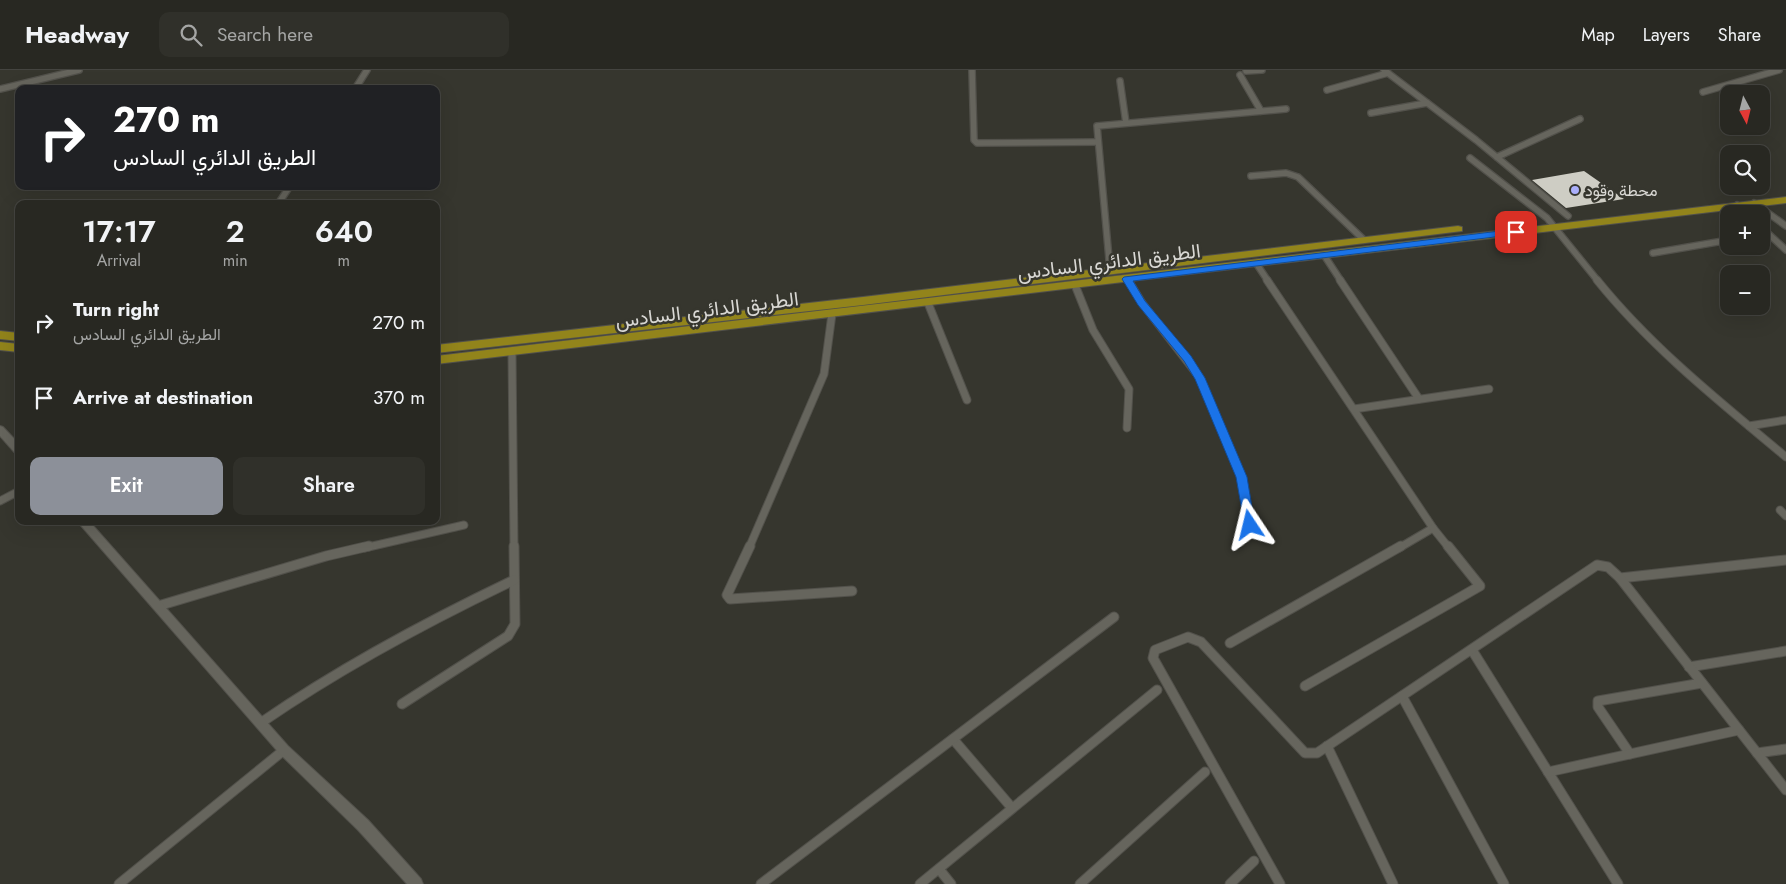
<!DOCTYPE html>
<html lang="en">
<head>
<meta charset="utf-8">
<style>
  :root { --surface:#282822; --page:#30302a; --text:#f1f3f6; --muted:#a5a6a5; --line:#444440; --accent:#8c9099 }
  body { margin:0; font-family:Jost,Vazirmatn,sans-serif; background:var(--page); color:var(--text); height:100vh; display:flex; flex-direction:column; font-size:19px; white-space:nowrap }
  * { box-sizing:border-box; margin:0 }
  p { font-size:16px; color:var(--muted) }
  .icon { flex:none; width:28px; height:28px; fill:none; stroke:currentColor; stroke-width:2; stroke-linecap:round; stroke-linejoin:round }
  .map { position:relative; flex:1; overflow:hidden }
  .side { position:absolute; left:15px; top:130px; width:425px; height:325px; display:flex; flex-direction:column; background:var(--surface); border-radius:10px; box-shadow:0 5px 20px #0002,0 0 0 1px var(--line) }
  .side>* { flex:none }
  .guide { position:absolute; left:15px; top:15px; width:425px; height:105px; border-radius:10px; box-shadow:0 5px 20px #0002,0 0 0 1px var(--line); background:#202124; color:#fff; overflow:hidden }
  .needle { width:32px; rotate:173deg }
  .fabs { position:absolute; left:1720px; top:15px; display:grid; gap:10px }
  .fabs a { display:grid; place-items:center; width:50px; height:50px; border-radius:10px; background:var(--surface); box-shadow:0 5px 20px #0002,0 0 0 1px var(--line); font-size:25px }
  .pin { position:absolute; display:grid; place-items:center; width:42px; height:42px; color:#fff; margin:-21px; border-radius:10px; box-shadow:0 2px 8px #0006 }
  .me { position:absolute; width:55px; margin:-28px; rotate:350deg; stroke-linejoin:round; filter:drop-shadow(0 0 4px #0008) }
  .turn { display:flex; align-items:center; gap:18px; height:105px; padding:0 15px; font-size:22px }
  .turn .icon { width:65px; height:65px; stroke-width:2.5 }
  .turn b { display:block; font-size:35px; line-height:42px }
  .eta { display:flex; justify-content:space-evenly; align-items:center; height:85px; text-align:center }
  .eta b { font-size:30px; font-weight:600; line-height:35px }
  .primary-button { display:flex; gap:10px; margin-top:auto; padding:10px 15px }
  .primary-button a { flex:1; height:58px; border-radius:10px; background:var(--accent); color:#fff; font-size:20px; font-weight:600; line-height:58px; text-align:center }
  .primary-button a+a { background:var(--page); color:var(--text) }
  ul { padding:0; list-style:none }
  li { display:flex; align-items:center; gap:15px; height:75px; padding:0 15px }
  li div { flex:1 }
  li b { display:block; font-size:19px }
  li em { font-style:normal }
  header { display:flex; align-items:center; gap:30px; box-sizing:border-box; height:70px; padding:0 25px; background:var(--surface); border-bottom:1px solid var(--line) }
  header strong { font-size:24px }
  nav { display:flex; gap:28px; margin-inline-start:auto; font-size:18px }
  .search { width:350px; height:45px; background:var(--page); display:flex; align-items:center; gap:12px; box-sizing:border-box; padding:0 18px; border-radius:10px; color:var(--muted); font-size:19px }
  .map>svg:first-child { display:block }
  .building { fill:#cecdc4 }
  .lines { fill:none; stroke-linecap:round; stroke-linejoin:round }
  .street-far2-casing { stroke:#52514b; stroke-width:8 }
  .street-far1-casing { stroke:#52514b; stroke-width:9 }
  .street-casing { stroke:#52514b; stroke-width:11 }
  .secondary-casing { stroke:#52514b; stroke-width:2 }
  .highway-casing { stroke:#52514b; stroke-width:2 }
  .street-far2 { stroke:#66655d; stroke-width:5.5 }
  .street-far1 { stroke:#66655d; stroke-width:7 }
  .street { stroke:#66655d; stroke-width:9 }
  .secondary { fill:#66655d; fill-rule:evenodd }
  .highway { fill:#92841b; fill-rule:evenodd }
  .route { fill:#1a73e8; stroke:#114b97 }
  .poi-dot { fill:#abaffb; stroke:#36362e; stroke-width:2 }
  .labels { text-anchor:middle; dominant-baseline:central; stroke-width:5; stroke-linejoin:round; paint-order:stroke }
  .far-poi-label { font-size:16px; fill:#d9d8d4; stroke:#36362e; text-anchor:start }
  .street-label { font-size:20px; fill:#d9d8d4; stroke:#36362e }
</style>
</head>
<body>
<header>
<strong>Headway</strong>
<div class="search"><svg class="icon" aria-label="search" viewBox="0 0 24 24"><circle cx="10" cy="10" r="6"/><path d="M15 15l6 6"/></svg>Search here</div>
<nav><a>Map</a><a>Layers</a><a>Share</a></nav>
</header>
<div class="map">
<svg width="1786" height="814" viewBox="0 0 1786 814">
  <rect width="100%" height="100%" fill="#36362e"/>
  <!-- building -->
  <polygon class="building" points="1584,101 1624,129 1566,138 1532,110"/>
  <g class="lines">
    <!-- street-far2 casing -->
    <g class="street-far2-casing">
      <g id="street-far2">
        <polyline points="972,0 974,70 977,73 1098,72"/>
        <polyline points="1384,0 1476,70 1568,146"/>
        <polyline points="1246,1 1262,0"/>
        <polyline points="1240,5 1261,41"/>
        <polyline points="1120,11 1126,53"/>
        <polyline points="0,19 79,0"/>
        <polyline points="355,19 367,0"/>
        <polyline points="1327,20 1388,3"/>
        <polyline points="1703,22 1779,0"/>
        <polyline points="1371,43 1427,33"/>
        <polyline points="1497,87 1580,49"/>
        <polyline points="1470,88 1547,148 1598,211"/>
        <polyline points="1251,106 1286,103 1298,107 1364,170"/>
        <polyline points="1754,133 1786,156"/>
        <polyline points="278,134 290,116"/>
        <polyline points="1737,135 1746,144"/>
        <polyline points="1761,157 1786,180"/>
        <polyline points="1653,183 1729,170"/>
        <polyline points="1324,185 1341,211"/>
        <polyline points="1256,193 1268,211"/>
        <polyline points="1110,200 1097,56 1286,39"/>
        <polyline points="1127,209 1128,211"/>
      </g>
    </g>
    <!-- street-far1 casing -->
    <g class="street-far1-casing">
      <g id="street-far1">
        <polyline points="1128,210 1142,233 1200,308 1241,407 1249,455"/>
        <polyline points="1267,210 1433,458 1399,478"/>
        <polyline points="1340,210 1419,329"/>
        <path d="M1597 210C1651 277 1720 332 1786 387"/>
        <polyline points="1075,215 1093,260 1129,319 1127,358"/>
        <polyline points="928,233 967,330"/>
        <polyline points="512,283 514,478"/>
        <polyline points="1354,339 1489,319"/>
        <polyline points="1749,356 1786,350"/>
        <polyline points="0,431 19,421"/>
        <polyline points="1780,440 1786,446"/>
        <polyline points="1433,458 1449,478"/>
        <polyline points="364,478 464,455"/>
        <polyline points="749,478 824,304 832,244"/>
      </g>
    </g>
    <!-- street casing -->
    <g class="street-casing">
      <g id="street">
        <polyline points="750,476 727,525 730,529 852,521"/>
        <polyline points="1620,508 1786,490"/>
        <polyline points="158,536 326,486 369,476"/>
        <polyline points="1230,573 1401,476"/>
        <polyline points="1472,580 1618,814"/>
        <polyline points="1689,597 1786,581"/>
        <polyline points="1305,616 1480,516 1448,476"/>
        <polyline points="1402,626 1504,814"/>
        <polyline points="402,634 508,566 515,554 514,476"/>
        <path d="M262 652C342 597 426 552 514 510"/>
        <polyline points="953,669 1012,738"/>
        <polyline points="1327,676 1393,814"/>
        <polyline points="1757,683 1786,679"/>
        <polyline points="1630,684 1598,637 1598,631 1702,613"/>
        <polyline points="1548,702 1739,660"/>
        <polyline points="939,799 951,814"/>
        <polyline points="119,814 284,680"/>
        <polyline points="761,814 1114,547"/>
        <polyline points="920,814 1157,620"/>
        <polyline points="1080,814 1205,702"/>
        <polyline points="1230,814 1254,791"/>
        <polyline points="1280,814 1153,588 1155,580 1188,567 1201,572 1305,683 1317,683 1597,495 1608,497 1620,508 1786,720"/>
      </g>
    </g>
    <!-- secondary casing -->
    <g class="secondary-casing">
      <g id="secondary">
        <polygon points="0,356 3,357 19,374 19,385 16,384 0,366"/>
        <polygon points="77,451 89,451 288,676 368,750 421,809 423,814 407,814 358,760 280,684"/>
      </g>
    </g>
    <!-- highway casing -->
    <g class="highway-casing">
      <g id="highway">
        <polygon points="1786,127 1786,133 436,294 436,286"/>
        <polygon points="1458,156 1462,157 1462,161 863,235 436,283 436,275 863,227"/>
        <polygon points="0,261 19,263 19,271 0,269"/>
        <polygon points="0,272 19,274 19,282 0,280"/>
      </g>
    </g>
    <!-- street-far2 -->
    <use href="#street-far2" class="street-far2"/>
    <!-- street-far1 -->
    <use href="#street-far1" class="street-far1"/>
    <!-- street -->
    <use href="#street" class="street"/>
    <!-- secondary -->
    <use href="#secondary" class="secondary"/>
    <!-- highway -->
    <use href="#highway" class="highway"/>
  </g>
  <!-- route -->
  <polygon class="route" points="1516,159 1519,160 1519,164 1133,211 1145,231 1191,286 1205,308 1247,407 1255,455 1250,459 1245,458 1236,407 1195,309 1184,291 1138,235 1122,209 1124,207"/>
  <!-- markers -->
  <circle class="poi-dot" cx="1575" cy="120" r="5"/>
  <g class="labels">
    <!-- far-poi labels -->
    <g class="far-poi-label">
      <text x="1585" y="120">محطة وقود</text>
    </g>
    <!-- street labels -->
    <g class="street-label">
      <text transform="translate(1109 192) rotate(-7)">الطريق الدائري السادس</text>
      <text transform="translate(707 240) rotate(-7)">الطريق الدائري السادس</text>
    </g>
  </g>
</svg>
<div class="fabs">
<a><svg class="needle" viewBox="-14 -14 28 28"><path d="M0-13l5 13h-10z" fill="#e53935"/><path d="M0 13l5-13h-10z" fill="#a5a6a5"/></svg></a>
<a><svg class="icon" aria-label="search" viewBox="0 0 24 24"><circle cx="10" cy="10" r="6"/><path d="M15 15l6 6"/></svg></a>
<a>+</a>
<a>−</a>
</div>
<div class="pin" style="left:1516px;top:162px;background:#d93025"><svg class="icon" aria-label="arrive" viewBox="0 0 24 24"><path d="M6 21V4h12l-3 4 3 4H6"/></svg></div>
<svg class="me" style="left:1250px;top:455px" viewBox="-20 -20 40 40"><path d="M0-17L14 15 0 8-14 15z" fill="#1a73e8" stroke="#fff" stroke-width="4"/></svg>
<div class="guide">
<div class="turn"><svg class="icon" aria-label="right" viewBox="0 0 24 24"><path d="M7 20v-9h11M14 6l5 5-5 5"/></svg><div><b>270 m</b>الطريق الدائري السادس</div></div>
</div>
<section class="side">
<div class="eta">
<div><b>17:17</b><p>Arrival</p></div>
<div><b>2</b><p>min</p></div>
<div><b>640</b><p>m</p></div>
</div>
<ul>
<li><svg class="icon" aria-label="right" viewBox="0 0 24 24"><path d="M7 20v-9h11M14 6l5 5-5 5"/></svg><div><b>Turn right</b><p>الطريق الدائري السادس</p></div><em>270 m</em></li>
<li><svg class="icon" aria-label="arrive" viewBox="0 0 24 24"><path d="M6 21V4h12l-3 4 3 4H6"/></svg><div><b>Arrive at destination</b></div><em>370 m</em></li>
</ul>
<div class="primary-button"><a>Exit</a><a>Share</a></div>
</section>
</div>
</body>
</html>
